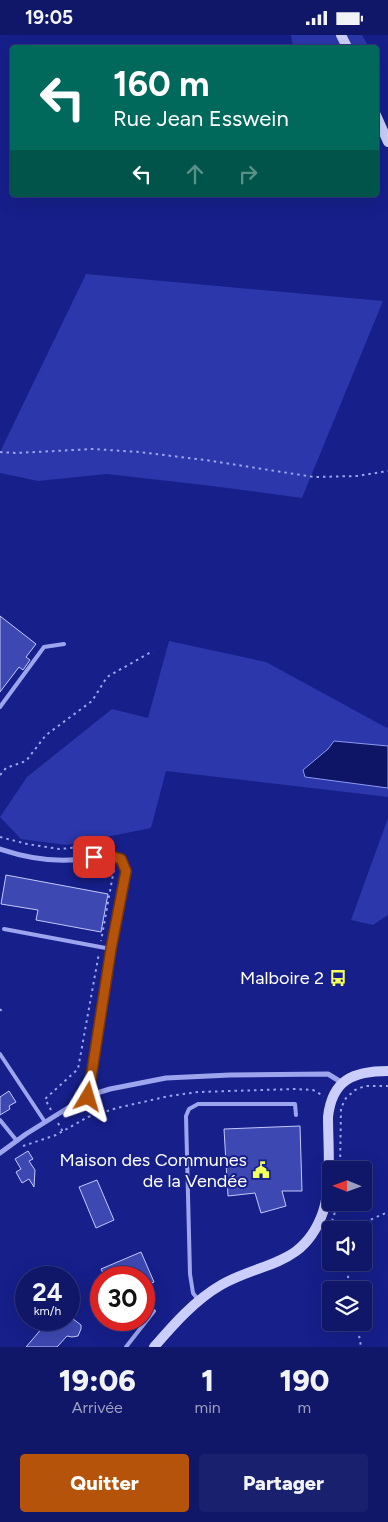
<!DOCTYPE html>
<html lang="fr">
<head>
<meta charset="utf-8">
<style>
  :root { --surface:#101768; --page:#19206e; --text:#f1f3f6; --muted:#9c9fc0; --line:#30367c; --accent:#b45309 }
  body { margin:0; font-family:Figtree,sans-serif; background:var(--page); color:var(--text); height:100vh; display:flex; flex-direction:column; font-size:19px; white-space:nowrap }
  * { box-sizing:border-box; margin:0 }
  p { font-size:16px; color:var(--muted) }
  .icon { flex:none; width:28px; height:28px; fill:none; stroke:currentColor; stroke-width:2; stroke-linecap:round; stroke-linejoin:round }
  .map { position:relative; height:1312px; overflow:hidden }
  .side { display:flex; flex-direction:column; background:var(--surface); flex:1 }
  .side>* { flex:none }
  .top-card { position:absolute; left:10px; top:10px; width:369px; height:152px; border-radius:5px; box-shadow:0 5px 20px #0002,0 0 0 1px var(--line); background:#00695c; color:#fff; overflow:hidden }
  .needle { width:32px; rotate:271deg }
  .buttons { position:absolute; left:322px; top:1126px; display:grid; gap:10px }
  .buttons a { display:grid; place-items:center; width:50px; height:50px; border-radius:5px; background:var(--surface); box-shadow:0 5px 20px #0002,0 0 0 1px var(--line); font-size:25px }
  .speed { position:absolute; left:15px; top:1231px; display:flex; gap:10px; font-size:25px; font-weight:700; text-align:center }
  .speed>* { display:grid; place-content:center; width:65px; height:65px; border-radius:50%; background:var(--surface); box-shadow:0 5px 20px #0002,0 0 0 1px var(--line); line-height:1 }
  .speed small { font-size:12px; font-weight:400 }
  .speed .limit { border:8px solid #d22; background:#fff; color:#111 }
  .pin { position:absolute; display:grid; place-items:center; width:42px; height:42px; color:#fff; margin:-21px; border-radius:10px; box-shadow:0 2px 8px #0006 }
  .me { position:absolute; width:55px; margin:-28px; rotate:7deg; stroke-linejoin:round; filter:drop-shadow(0 0 4px #0008) }
  .turn { display:flex; align-items:center; gap:18px; height:105px; padding:0 20px; font-size:22px }
  .turn .icon { width:65px; height:65px; stroke-width:2.5 }
  .turn b { display:block; font-size:35px; line-height:42px }
  .lanes { display:flex; align-items:center; height:48px; padding:0 20px; background:#0003; justify-content:center; gap:25px; direction:ltr }
  .lanes .off { opacity:.35 }
  .eta { display:flex; justify-content:space-evenly; align-items:center; height:85px; text-align:center }
  .eta b { font-size:30px; font-weight:800; line-height:35px }
  .cta { display:flex; gap:10px; margin-top:auto; padding:10px 20px }
  .cta a { flex:1; height:58px; border-radius:5px; background:var(--accent); color:#fff; font-size:20px; font-weight:800; line-height:58px; text-align:center }
  .cta a+a { background:var(--page); color:var(--text) }
  .status { display:flex; justify-content:space-between; align-items:center; height:35px; padding:0 25px; background:var(--surface); direction:ltr }
  .status svg { height:14px; fill:currentColor }
  .map>svg:first-child { display:block }
  .green { fill:#2b37aa }
  .water { fill:#0e1466; stroke:#8f9af2 }
  .building { fill:#3e48b2; stroke:#c3c9fb }
  .lines { fill:none; stroke-linecap:round; stroke-linejoin:round }
  .path { stroke:#9da5ef; stroke-width:2; stroke-dasharray:2.5 4; stroke-linecap:butt }
  .lane { stroke:#9da5ef; stroke-width:4 }
  .street { stroke:#9da5ef; stroke-width:5 }
  .secondary { stroke:#cbcefa; stroke-width:10 }
  .route-casing { stroke:#753606; stroke-width:12 }
  .route { stroke:#b45309; stroke-width:9 }
  .labels { text-anchor:middle; dominant-baseline:central; stroke-width:4; stroke-linejoin:round; paint-order:stroke }
  .poi-label { font-size:18px; fill:#fff; stroke:#161f8a; text-anchor:end }
</style>
</head>
<body>
<div class="status"><b>19:05</b><svg viewBox="0 0 49 12"><path d="M0 12V9h3v3zM5 12V6h3v6zM10 12V3h3v9zM15 12V0h3v12zM26 1h20v11H26zM47 4h2v5h-2z"/></svg></div>
<div class="map">
<svg width="388" height="1312" viewBox="0 0 388 1312">
  <rect width="100%" height="100%" fill="#161f8a"/>
  <!-- green -->
  <g class="green">
    <polygon points="291,0 362,0 369,12 293,12"/>
    <polygon points="86,239 383,266 302,463 212,451 107,439 38,446 0,438 0,417"/>
    <polygon points="169,606 266,627 387,693 388,691 388,762 166,736 151,793 66,810 21,804 0,782 27,742 112,674 148,683"/>
    <polygon points="388,783 388,880 373,890 351,885"/>
  </g>
  <!-- water -->
  <polygon class="water" points="334,706 388,711 388,753 305,742 303,735 328,714"/>
  <!-- building -->
  <g class="building">
    <polygon points="0,581 36,609 26,622 30,625 23,635 19,632 0,657"/>
    <polygon points="6,840 108,859 101,897 36,885 38,875 1,869"/>
    <polygon points="9,1056 16,1067 9,1071 10,1074 0,1080 0,1062"/>
    <polygon points="300,1091 302,1156 282,1156 286,1171 261,1178 255,1158 228,1161 224,1094"/>
    <polygon points="28,1116 33,1124 29,1126 35,1135 34,1152 29,1144 22,1148 16,1137 21,1134 15,1124"/>
    <polygon points="97,1145 114,1185 96,1193 79,1152"/>
    <polygon points="141,1217 154,1247 144,1252 144,1242 105,1242 101,1234"/>
    <polygon points="69,1281 81,1290 81,1294 78,1301 72,1302 67,1301 57,1312 26,1312 49,1285 69,1285"/>
  </g>
  <g class="lines">
    <!-- path -->
    <g class="path">
      <polyline points="0,417 16,418 93,414 139,417 205,425 314,442 357,441 388,436"/>
      <polyline points="0,740 6,733 26,726 46,700 92,666 107,642 153,616"/>
      <polyline points="0,802 27,809 59,814 95,811 95,815"/>
      <polyline points="94,830 93,834 114,834 101,906"/>
      <polyline points="0,974 4,979"/>
      <polyline points="51,1075 45,1064 78,1034 99,918"/>
      <polyline points="58,1088 63,1097"/>
      <polyline points="23,1111 56,1100 88,1082 117,1073 169,1061 198,1057 295,1054 313,1055 324,1061"/>
      <polyline points="340,1135 341,1073 346,1063 355,1055 365,1051 388,1051"/>
      <polyline points="331,1189 336,1195"/>
      <polyline points="347,1195 388,1177"/>
      <polyline points="325,1197 331,1189 338,1168"/>
      <polyline points="345,1228 351,1255"/>
      <polyline points="357,1288 361,1312"/>
    </g>
    <!-- lane -->
    <g class="lane">
      <polyline points="0,672 44,612 64,609"/>
      <polyline points="4,894 111,914"/>
      <polyline points="0,1019 45,1087"/>
      <polyline points="0,1085 17,1106"/>
      <polyline points="199,1266 193,1258 190,1239 186,1081 189,1074 198,1069 295,1069 296,1080"/>
      <polyline points="126,1312 154,1276"/>
    </g>
    <!-- street -->
    <g class="street">
      <path d="M0 814C21 821 48 826 70 825 88 824 104 819 121 824L126 836 111 914 87 1061"/>
      <polyline points="0,1118 26,1099 87,1061 110,1054 166,1043 230,1040 328,1039 341,1047"/>
    </g>
    <!-- secondary -->
    <g class="secondary">
      <polyline points="341,0 347,12"/>
      <polyline points="376,80 388,107"/>
      <path d="M154 1312C174 1289 195 1265 221 1250 263 1226 304 1232 323 1177 332 1151 328 1110 328 1082 332 1045 353 1036 388 1036"/>
    </g>
  </g>
  <g class="lines">
    <!-- route casing -->
    <g class="route-casing">
      <polyline id="route" points="88,1062 111,914 126,836 121,824 110,821 94,822"/>
    </g>
    <!-- route -->
    <use href="#route" class="route"/>
  </g>
  <!-- icons -->
  <defs>
    <g id="bus-bare" transform="scale(1.35)"><path d="M-5-6H5V4H4V6H2V4H-2V6H-4V4H-5ZM-3.5-4V0h7V-4ZM-3.5 1.2v1.5H-2V1.2ZM2 1.2v1.5H3.5V1.2Z" fill="#f3ff5b" stroke="#161f8a" stroke-width="2.5" paint-order="stroke"/></g>
    <g id="civic-bare" transform="scale(1.35)"><path d="M-.6-6.5H3V-4.5H.6V-3L4-1V1h2V6H-6V1h2V-1L-.6-3ZM-1.2 2.5V6h2.4V2.5Z" fill="#f3ff5b" stroke="#161f8a" stroke-width="2.5" paint-order="stroke"/></g>
  </defs>
  <g fill-rule="evenodd">
    <use href="#bus-bare" x="338" y="943"/>
    <use href="#civic-bare" x="261" y="1135"/>
  </g>
  <g class="labels">
    <!-- poi labels -->
    <g class="poi-label">
      <text x="324" y="943">Malboire 2</text>
      <text x="247" y="1125">Maison des Communes<tspan x="247" dy="21">de la Vendée</tspan></text>
    </g>
  </g>
</svg>
<div class="buttons">
<a><svg class="needle" viewBox="-14 -14 28 28"><path d="M0-13l5 13h-10z" fill="#e53935"/><path d="M0 13l5-13h-10z" fill="#9c9fc0"/></svg></a>
<a><svg class="icon" aria-label="sound" viewBox="0 0 24 24"><path d="M4 9h4l5-4v14l-5-4H4zM17 9q2 3 0 6"/></svg></a>
<a><svg class="icon" aria-label="layers" viewBox="0 0 24 24"><path d="M12 4l9 5-9 5-9-5zM3 14l9 5 9-5"/></svg></a>
</div>
<div class="speed"><div>24<small>km/h</small></div><div class="limit">30</div></div>
<div class="pin" style="left:94px;top:822px;background:#d93025"><svg class="icon" aria-label="arrive" viewBox="0 0 24 24"><path d="M6 21V4h12l-3 4 3 4H6"/></svg></div>
<svg class="me" style="left:88px;top:1062px" viewBox="-20 -20 40 40"><path d="M0-17L14 15 0 8-14 15z" fill="#b45309" stroke="#fff" stroke-width="4"/></svg>
<div class="top-card">
<div class="turn"><svg class="icon" aria-label="left" viewBox="0 0 24 24"><path d="M17 20v-9H6M10 6l-5 5 5 5"/></svg><div><b>160 m</b>Rue Jean Esswein</div></div>
<div class="lanes"><svg class="icon" aria-label="left" viewBox="0 0 24 24"><path d="M17 20v-9H6M10 6l-5 5 5 5"/></svg><svg class="icon off" aria-label="ahead" viewBox="0 0 24 24"><path d="M12 20V5M6 11l6-6 6 6"/></svg><svg class="icon off" aria-label="right" viewBox="0 0 24 24"><path d="M7 20v-9h11M14 6l5 5-5 5"/></svg></div>
</div>
</div>
<section class="side">
<div class="eta">
<div><b>19:06</b><p>Arrivée</p></div>
<div><b>1</b><p>min</p></div>
<div><b>190</b><p>m</p></div>
</div>
<div class="cta"><a>Quitter</a><a>Partager</a></div>
</section>
</body>
</html>
